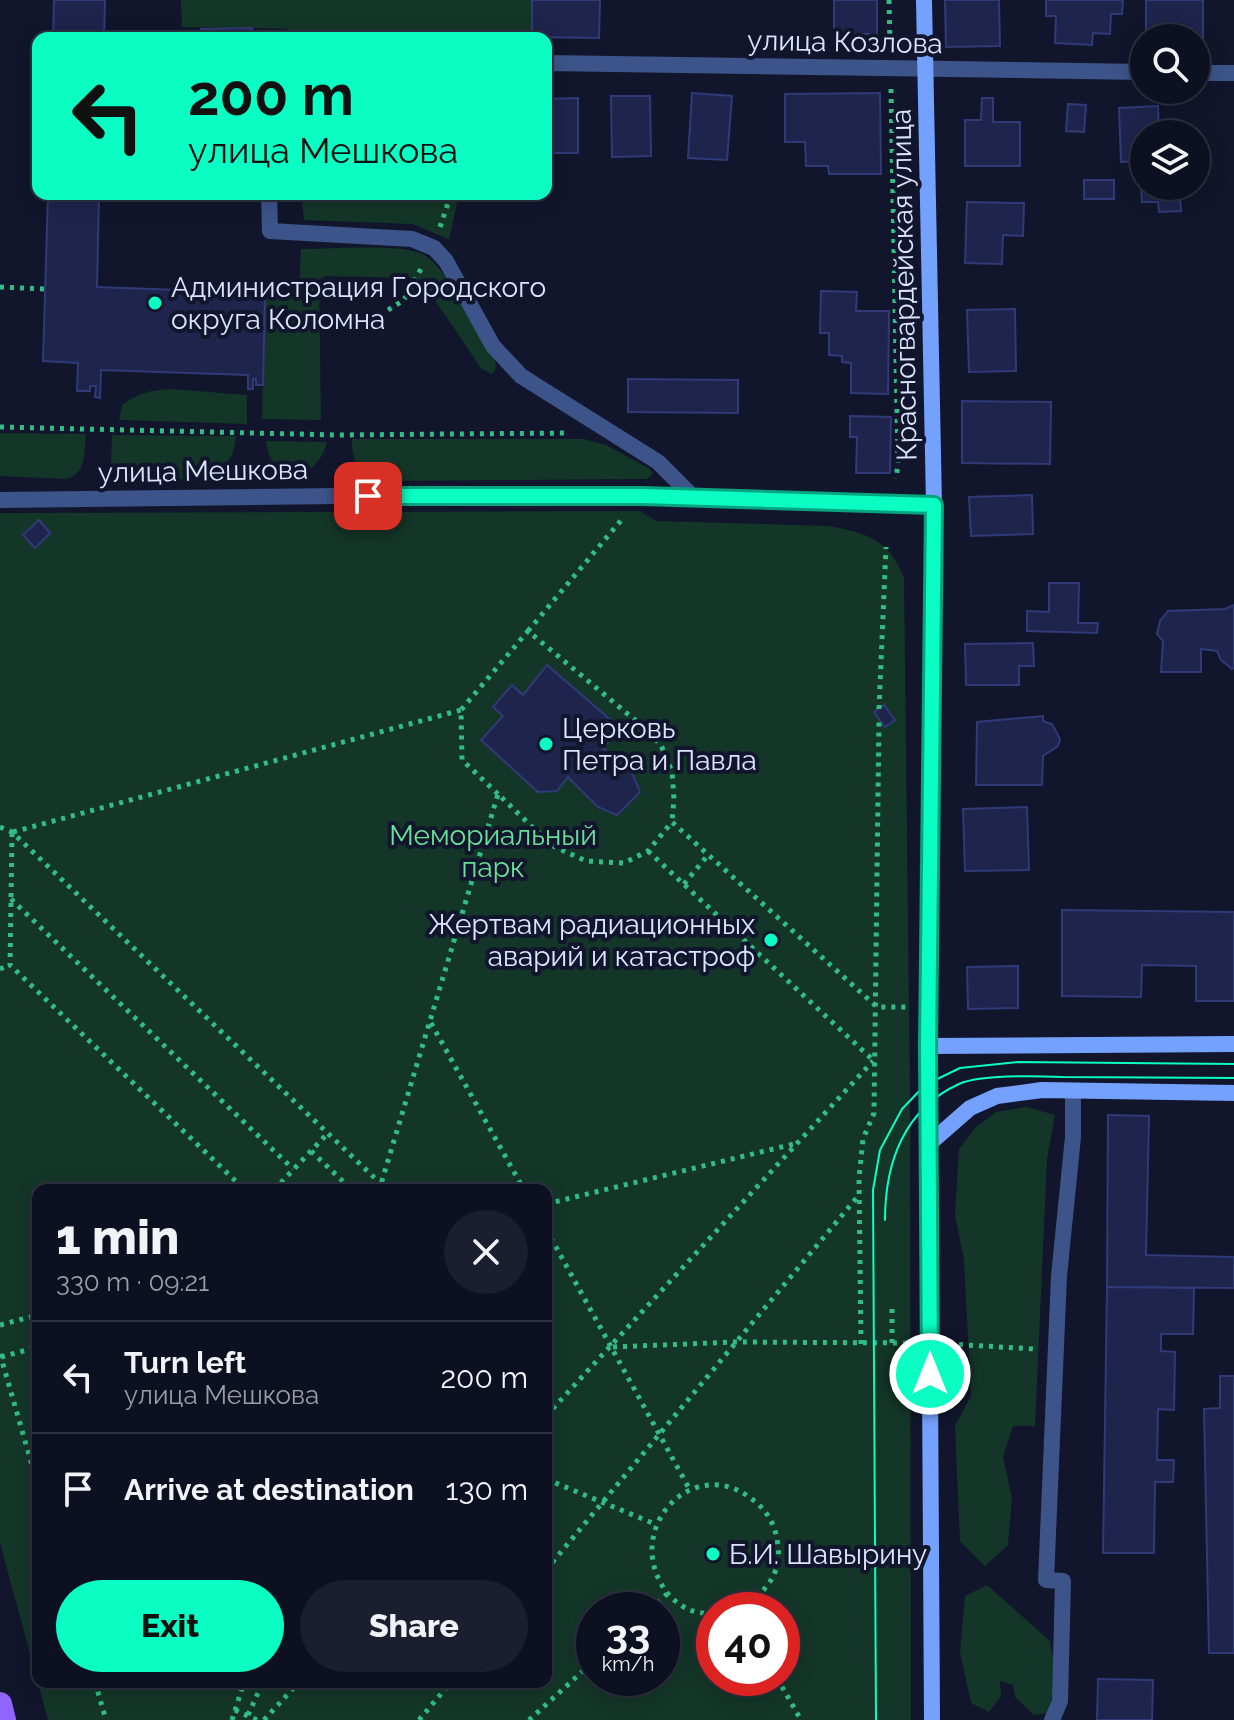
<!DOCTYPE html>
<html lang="en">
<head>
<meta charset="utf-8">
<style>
  :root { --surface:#0d1021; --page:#1b1e2e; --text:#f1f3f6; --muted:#9a9da5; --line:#2d303f; --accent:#0afdc3 }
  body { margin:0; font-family:Raleway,sans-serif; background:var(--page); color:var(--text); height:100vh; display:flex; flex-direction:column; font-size:30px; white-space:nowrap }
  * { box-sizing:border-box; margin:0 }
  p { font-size:26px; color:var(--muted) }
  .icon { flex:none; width:44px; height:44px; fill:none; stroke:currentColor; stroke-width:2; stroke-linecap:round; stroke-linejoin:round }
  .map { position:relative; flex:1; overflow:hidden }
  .details { position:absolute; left:32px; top:1184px; width:520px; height:504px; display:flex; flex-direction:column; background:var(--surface); border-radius:16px; box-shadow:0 4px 20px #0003,0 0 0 2px var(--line) }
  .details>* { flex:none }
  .banner { position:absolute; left:32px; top:32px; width:520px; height:168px; border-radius:16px; box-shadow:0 4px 20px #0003,0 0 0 2px var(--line); background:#0afdc3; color:#111; overflow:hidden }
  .controls { position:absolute; left:1130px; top:24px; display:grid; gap:16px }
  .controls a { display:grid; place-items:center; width:80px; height:80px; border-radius:50%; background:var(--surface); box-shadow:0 4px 20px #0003,0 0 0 2px var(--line); font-size:40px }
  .speed { position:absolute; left:576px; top:1592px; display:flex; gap:16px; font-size:40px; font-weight:700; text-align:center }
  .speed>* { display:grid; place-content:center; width:104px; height:104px; border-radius:50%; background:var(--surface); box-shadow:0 4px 20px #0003,0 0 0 2px var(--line); line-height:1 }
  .speed small { font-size:20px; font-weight:400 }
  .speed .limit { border:12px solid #d22; background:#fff; color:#111 }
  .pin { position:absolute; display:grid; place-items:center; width:68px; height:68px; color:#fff; margin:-34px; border-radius:16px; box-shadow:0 4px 12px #0006 }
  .me { position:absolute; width:88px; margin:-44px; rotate:0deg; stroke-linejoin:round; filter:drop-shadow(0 0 6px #0008) }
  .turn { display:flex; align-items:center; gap:28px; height:168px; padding:0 24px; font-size:36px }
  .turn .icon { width:104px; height:104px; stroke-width:2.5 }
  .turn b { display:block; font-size:56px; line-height:68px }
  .round { display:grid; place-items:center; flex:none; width:84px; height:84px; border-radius:42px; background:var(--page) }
  .head { display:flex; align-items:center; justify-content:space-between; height:136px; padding:0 24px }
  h1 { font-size:48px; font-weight:800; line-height:60px }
  .action { display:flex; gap:16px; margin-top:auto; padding:16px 24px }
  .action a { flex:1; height:92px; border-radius:48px; background:var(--accent); color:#111; font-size:32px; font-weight:800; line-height:92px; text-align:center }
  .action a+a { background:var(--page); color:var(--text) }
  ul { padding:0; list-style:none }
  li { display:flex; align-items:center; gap:24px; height:112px; padding:0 24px; border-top:2px solid var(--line) }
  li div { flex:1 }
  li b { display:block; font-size:30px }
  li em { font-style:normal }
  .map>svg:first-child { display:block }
  .green { fill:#143629; fill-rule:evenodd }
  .building { fill:#1e244c; stroke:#303a78; stroke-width:2 }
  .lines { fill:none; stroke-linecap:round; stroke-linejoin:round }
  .path { stroke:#32bd85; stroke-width:5; stroke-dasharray:4 6; stroke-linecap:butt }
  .lane { stroke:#3d548a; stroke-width:16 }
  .street { stroke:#3d548a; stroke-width:16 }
  .secondary { stroke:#74a0fe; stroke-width:16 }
  .primary { stroke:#9064fe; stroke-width:24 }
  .tram { stroke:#0afdc3; stroke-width:2 }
  .route-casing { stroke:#06a47f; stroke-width:20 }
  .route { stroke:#0afdc3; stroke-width:14 }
  .poi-dot { fill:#0afdc3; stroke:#11162c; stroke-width:3 }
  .labels { text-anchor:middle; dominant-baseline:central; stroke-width:8; stroke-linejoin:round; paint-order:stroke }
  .street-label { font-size:28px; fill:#dce4ff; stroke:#11162c }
  .poi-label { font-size:28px; fill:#dce4ff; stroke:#11162c; text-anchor:start }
  .park-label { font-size:28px; fill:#67e098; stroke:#11162c }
</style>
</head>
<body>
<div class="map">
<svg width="1234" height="1720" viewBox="0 0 1234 1720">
  <rect width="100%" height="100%" fill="#11162c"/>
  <!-- green -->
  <g class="green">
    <polygon points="181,0 532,0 532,37 288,38 287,29 182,27"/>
    <polygon points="301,194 459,194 449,239 412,224 304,220"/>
    <path d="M301 249C332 249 393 244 420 253 439 259 466 308 477 326 484 339 499 355 495 371L491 374 481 368 422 281 411 278 326 276 321 278 319 283 321 420 262 419 265 293H299Z"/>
    <path d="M171 389 247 395V424L119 420 122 405C138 393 151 390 171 389Z"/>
    <path d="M0 433 86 434C84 451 87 473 67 479L0 476Z"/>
    <path d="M112 435 236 436C234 490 168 478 130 479L121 477 111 463Z"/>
    <path d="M352 439H584L606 445 650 469 653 474 647 479 381 481C357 475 352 462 352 439Z"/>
    <path d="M266 441 327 442C317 483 271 486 266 441Z"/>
    <path d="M640 511 656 521 829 526C867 533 890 540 904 578L910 1100 911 1720H48L0 1543V513ZM38 1190H546V1682H38ZM594 1610H662V1678H594ZM714 1610H782V1678H714Z"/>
    <polygon points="1027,1107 1055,1115 1047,1159 1035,1426 1013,1426 1003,1457 1012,1498 1008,1545 985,1566 960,1541 955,1426 971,1396 964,1260 955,1215 959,1149 975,1128 996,1112"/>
    <polygon points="987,1585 1050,1641 1057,1681 1047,1713 1034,1715 1015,1697 1013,1685 1000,1681 1001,1696 989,1712 971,1703 960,1652 965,1596"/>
  </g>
  <!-- building -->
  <g class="building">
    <polygon points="54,0 105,0 104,38 53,38"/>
    <polygon points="532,0 600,0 599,38 532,37"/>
    <rect x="834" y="0" width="43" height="34"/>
    <polygon points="945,0 999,0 1000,46 946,47"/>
    <polygon points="1046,0 1123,0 1122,14 1111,14 1110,34 1093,33 1092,45 1055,43 1056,16 1046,16"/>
    <polygon points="1146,0 1203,0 1203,45 1196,45 1196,38 1146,38"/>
    <polygon points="252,28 252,38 201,38 201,29"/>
    <polygon points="692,93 732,96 727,160 688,158"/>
    <polygon points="880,93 881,174 829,174 828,166 806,166 805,142 785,142 785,94"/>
    <polygon points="611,96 650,96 651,156 612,157"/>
    <polygon points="578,98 578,153 546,153 546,99"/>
    <polygon points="982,98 993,98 993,122 1020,122 1020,166 965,166 965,120 981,120"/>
    <polygon points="1068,104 1086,105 1084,132 1066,131"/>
    <polygon points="1158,106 1159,134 1144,134 1144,161 1121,162 1119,108"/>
    <polygon points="1140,175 1144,175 1144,186 1179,186 1181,211 1159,212 1158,202 1142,202"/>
    <rect x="1084" y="180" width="30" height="19"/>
    <polygon points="48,194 115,194 115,196 99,196 97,287 265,293 263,385 256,385 256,379 253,379 253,389 248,389 248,375 101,370 100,398 95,397 96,386 90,386 90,391 77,391 78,363 43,361"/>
    <polygon points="967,202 1024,203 1023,236 1003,235 1002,264 965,263"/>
    <polygon points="821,291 857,292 856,311 889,311 888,394 851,393 851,363 842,362 842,356 829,355 829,333 820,333"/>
    <polygon points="1015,309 1016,371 969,372 967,310"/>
    <polygon points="628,379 738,380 738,413 628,412"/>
    <polygon points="962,401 1051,402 1050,464 962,463"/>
    <polygon points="850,416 891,417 890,473 856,473 857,437 850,437"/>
    <polygon points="1032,495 1033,534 971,536 969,497"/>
    <polygon points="39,520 50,533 35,548 23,535"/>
    <polygon points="1049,583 1079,583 1078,623 1098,623 1097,633 1027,631 1027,611 1049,612"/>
    <polygon points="1234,605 1234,668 1232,669 1221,660 1217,651 1201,649 1201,672 1161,672 1163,641 1157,634 1160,621 1168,611 1225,609"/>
    <polygon points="1033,643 1034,666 1019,666 1019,685 966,685 965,644"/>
    <polygon points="547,665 613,722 610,740 603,748 632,773 640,792 617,815 598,807 568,777 557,791 538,792 481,740 503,716 493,707 512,685 523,695"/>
    <polygon points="884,705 895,720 885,727 874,712"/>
    <polygon points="1043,716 1043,721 1052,724 1060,739 1058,746 1043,756 1042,785 976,785 977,722"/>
    <polygon points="1027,807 1029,870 965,871 963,809"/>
    <polygon points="1062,910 1234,912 1234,1001 1196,1001 1196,966 1142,965 1141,997 1062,996"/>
    <polygon points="1018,966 1018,1008 968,1009 967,967"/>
    <polygon points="1108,1115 1149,1116 1146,1255 1234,1257 1234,1288 1107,1287"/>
    <polygon points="1107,1287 1194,1288 1193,1334 1161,1334 1161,1351 1175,1352 1174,1410 1158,1409 1157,1460 1174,1460 1173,1482 1155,1482 1154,1553 1103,1553"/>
    <polygon points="1220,1376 1234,1376 1234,1653 1209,1653 1204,1409 1220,1408"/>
    <polygon points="1098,1679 1153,1680 1152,1720 1097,1720"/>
  </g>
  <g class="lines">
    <!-- path -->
    <g class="path">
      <polyline points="889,0 890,47"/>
      <polyline points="891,89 898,464 896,479"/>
      <polyline points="440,227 451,194"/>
      <polyline points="0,287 45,289"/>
      <polyline points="388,310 404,300 423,265"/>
      <polyline points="0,427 338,435 569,433"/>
      <polyline points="528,631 623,518"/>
      <polyline points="879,709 886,547"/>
      <polyline points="498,794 462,760 461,710 528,631 641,725 661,745 672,772 674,799 672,822"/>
      <polyline points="0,827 12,832 381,1184 400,1190"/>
      <polyline points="13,832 461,710"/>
      <polyline points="12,833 10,965 245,1190"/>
      <polyline points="648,851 873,1060"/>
      <polyline points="684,884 708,855"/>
      <polyline points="11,899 293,1169"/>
      <polyline points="0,969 10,965"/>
      <polyline points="431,1023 524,1190"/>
      <polyline points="311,1151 352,1190"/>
      <polyline points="274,1190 328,1133"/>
      <polyline points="376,1190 381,1184 498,794 551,845 586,861 624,863 648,851 672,822 877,1007 906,1007"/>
      <polyline points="546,1204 798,1143"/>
      <polyline points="546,1229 690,1490"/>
      <polyline points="0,1325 38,1315"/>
      <polyline points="892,1343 892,1303"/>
      <polyline points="861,1344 859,1178 863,1139 874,1113 879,718"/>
      <polyline points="949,1344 1035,1349"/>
      <polyline points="613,1347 735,1342 911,1343"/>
      <polyline points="0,1354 38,1486"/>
      <polyline points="1,1357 38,1347"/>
      <polyline points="546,1416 873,1061"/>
      <polyline points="546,1479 655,1524"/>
      <polyline points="546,1570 859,1195"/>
      <polyline points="650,1610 667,1594"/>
      <path d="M714 1615C706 1613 697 1613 690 1610 680 1606 668 1596 663 1587 625 1526 693 1456 749 1497 767 1509 776 1525 778 1547 782 1576 761 1596 739 1610"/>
      <polyline points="777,1678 801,1720"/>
      <polyline points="95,1682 106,1720"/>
      <polyline points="235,1710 257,1720"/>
      <polyline points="248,1715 263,1682"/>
      <polyline points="232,1720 244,1682"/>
      <polyline points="264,1720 299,1682"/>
      <polyline points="419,1720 451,1682"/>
      <polyline points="529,1720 594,1661"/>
    </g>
    <!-- lane -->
    <g class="lane">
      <polyline points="269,194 270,231 412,239 434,248 446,261 493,346 521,376 658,462 693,497"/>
      <polyline points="1052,1720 1060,1701 1063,1581 1046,1580 1059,1276 1073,1137 1073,1091"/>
    </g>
    <!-- street -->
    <g class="street">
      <polyline points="546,63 1144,72"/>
      <polyline points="1196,73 1234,73"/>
      <polyline points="0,500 338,496 642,496 934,505"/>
    </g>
    <!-- secondary -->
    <g class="secondary">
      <polyline points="924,0 934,505 928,1046 932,1720"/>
      <polyline points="928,1046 1234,1044"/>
      <polyline points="930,1143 970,1108 997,1096 1042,1090 1234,1093"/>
    </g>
    <!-- primary -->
    <polyline class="primary" points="0,1704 4,1720"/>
    <!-- tram -->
    <g class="tram">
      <path d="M885 1220C885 1163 904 1109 959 1084 981 1074 1038 1076 1063 1077 1120 1077 1177 1078 1234 1078"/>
      <polyline points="876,1720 873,1190 880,1150 902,1109 925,1085 960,1068 1018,1062 1234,1064"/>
    </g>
  </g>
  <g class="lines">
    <!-- route casing -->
    <g class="route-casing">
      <polyline id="route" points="368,496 642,496 934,505 928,1046 930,1374"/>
    </g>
    <!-- route -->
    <use href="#route" class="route"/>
  </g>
  <!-- markers -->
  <g class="poi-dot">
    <circle cx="155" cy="303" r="8"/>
    <circle cx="546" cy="744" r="8"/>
    <circle cx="771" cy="940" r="8"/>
    <circle cx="713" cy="1554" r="8"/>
  </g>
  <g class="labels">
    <!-- street labels -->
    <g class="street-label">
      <text transform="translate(845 42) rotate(1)">улица Козлова</text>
      <text transform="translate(904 285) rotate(-91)">Красногвардейская улица</text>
      <text transform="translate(203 471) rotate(-1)">улица Мешкова</text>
    </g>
    <!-- poi labels -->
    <g class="poi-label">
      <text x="171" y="287">Администрация Городского<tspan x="171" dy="32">округа Коломна</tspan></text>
      <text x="562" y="728">Церковь<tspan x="562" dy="32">Петра и Павла</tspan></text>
      <text x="755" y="924" text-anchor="end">Жертвам радиационных<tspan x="755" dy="32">аварий и катастроф</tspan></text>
      <text x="729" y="1554">Б.И. Шавырину</text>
    </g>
    <!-- park labels -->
    <g class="park-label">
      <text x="493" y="835">Мемориальный<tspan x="493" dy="32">парк</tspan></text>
    </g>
  </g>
</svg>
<div class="controls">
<a><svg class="icon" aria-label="search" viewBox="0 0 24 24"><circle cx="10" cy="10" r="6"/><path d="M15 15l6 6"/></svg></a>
<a><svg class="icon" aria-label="layers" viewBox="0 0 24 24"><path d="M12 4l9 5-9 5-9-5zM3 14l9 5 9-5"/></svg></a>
</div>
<div class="speed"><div>33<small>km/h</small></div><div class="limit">40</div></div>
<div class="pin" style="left:368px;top:496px;background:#d93025"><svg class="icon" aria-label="arrive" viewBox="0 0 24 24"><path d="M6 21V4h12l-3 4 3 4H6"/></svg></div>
<svg class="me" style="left:930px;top:1374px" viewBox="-20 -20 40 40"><circle r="17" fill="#0afdc3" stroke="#fff" stroke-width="3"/><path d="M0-11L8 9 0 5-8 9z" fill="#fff"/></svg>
<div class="banner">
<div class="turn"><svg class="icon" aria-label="left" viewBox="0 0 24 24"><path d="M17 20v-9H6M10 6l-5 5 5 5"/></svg><div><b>200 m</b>улица Мешкова</div></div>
</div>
<section class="details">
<div class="head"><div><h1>1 min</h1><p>330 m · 09:21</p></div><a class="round"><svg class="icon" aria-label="close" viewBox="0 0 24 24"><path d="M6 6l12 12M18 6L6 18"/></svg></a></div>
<ul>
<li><svg class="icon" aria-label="left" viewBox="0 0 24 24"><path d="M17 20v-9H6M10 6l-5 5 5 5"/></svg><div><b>Turn left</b><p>улица Мешкова</p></div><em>200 m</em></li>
<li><svg class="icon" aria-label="arrive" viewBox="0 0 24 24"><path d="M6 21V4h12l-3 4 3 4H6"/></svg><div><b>Arrive at destination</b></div><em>130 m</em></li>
</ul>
<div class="action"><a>Exit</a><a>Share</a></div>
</section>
</div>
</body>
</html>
